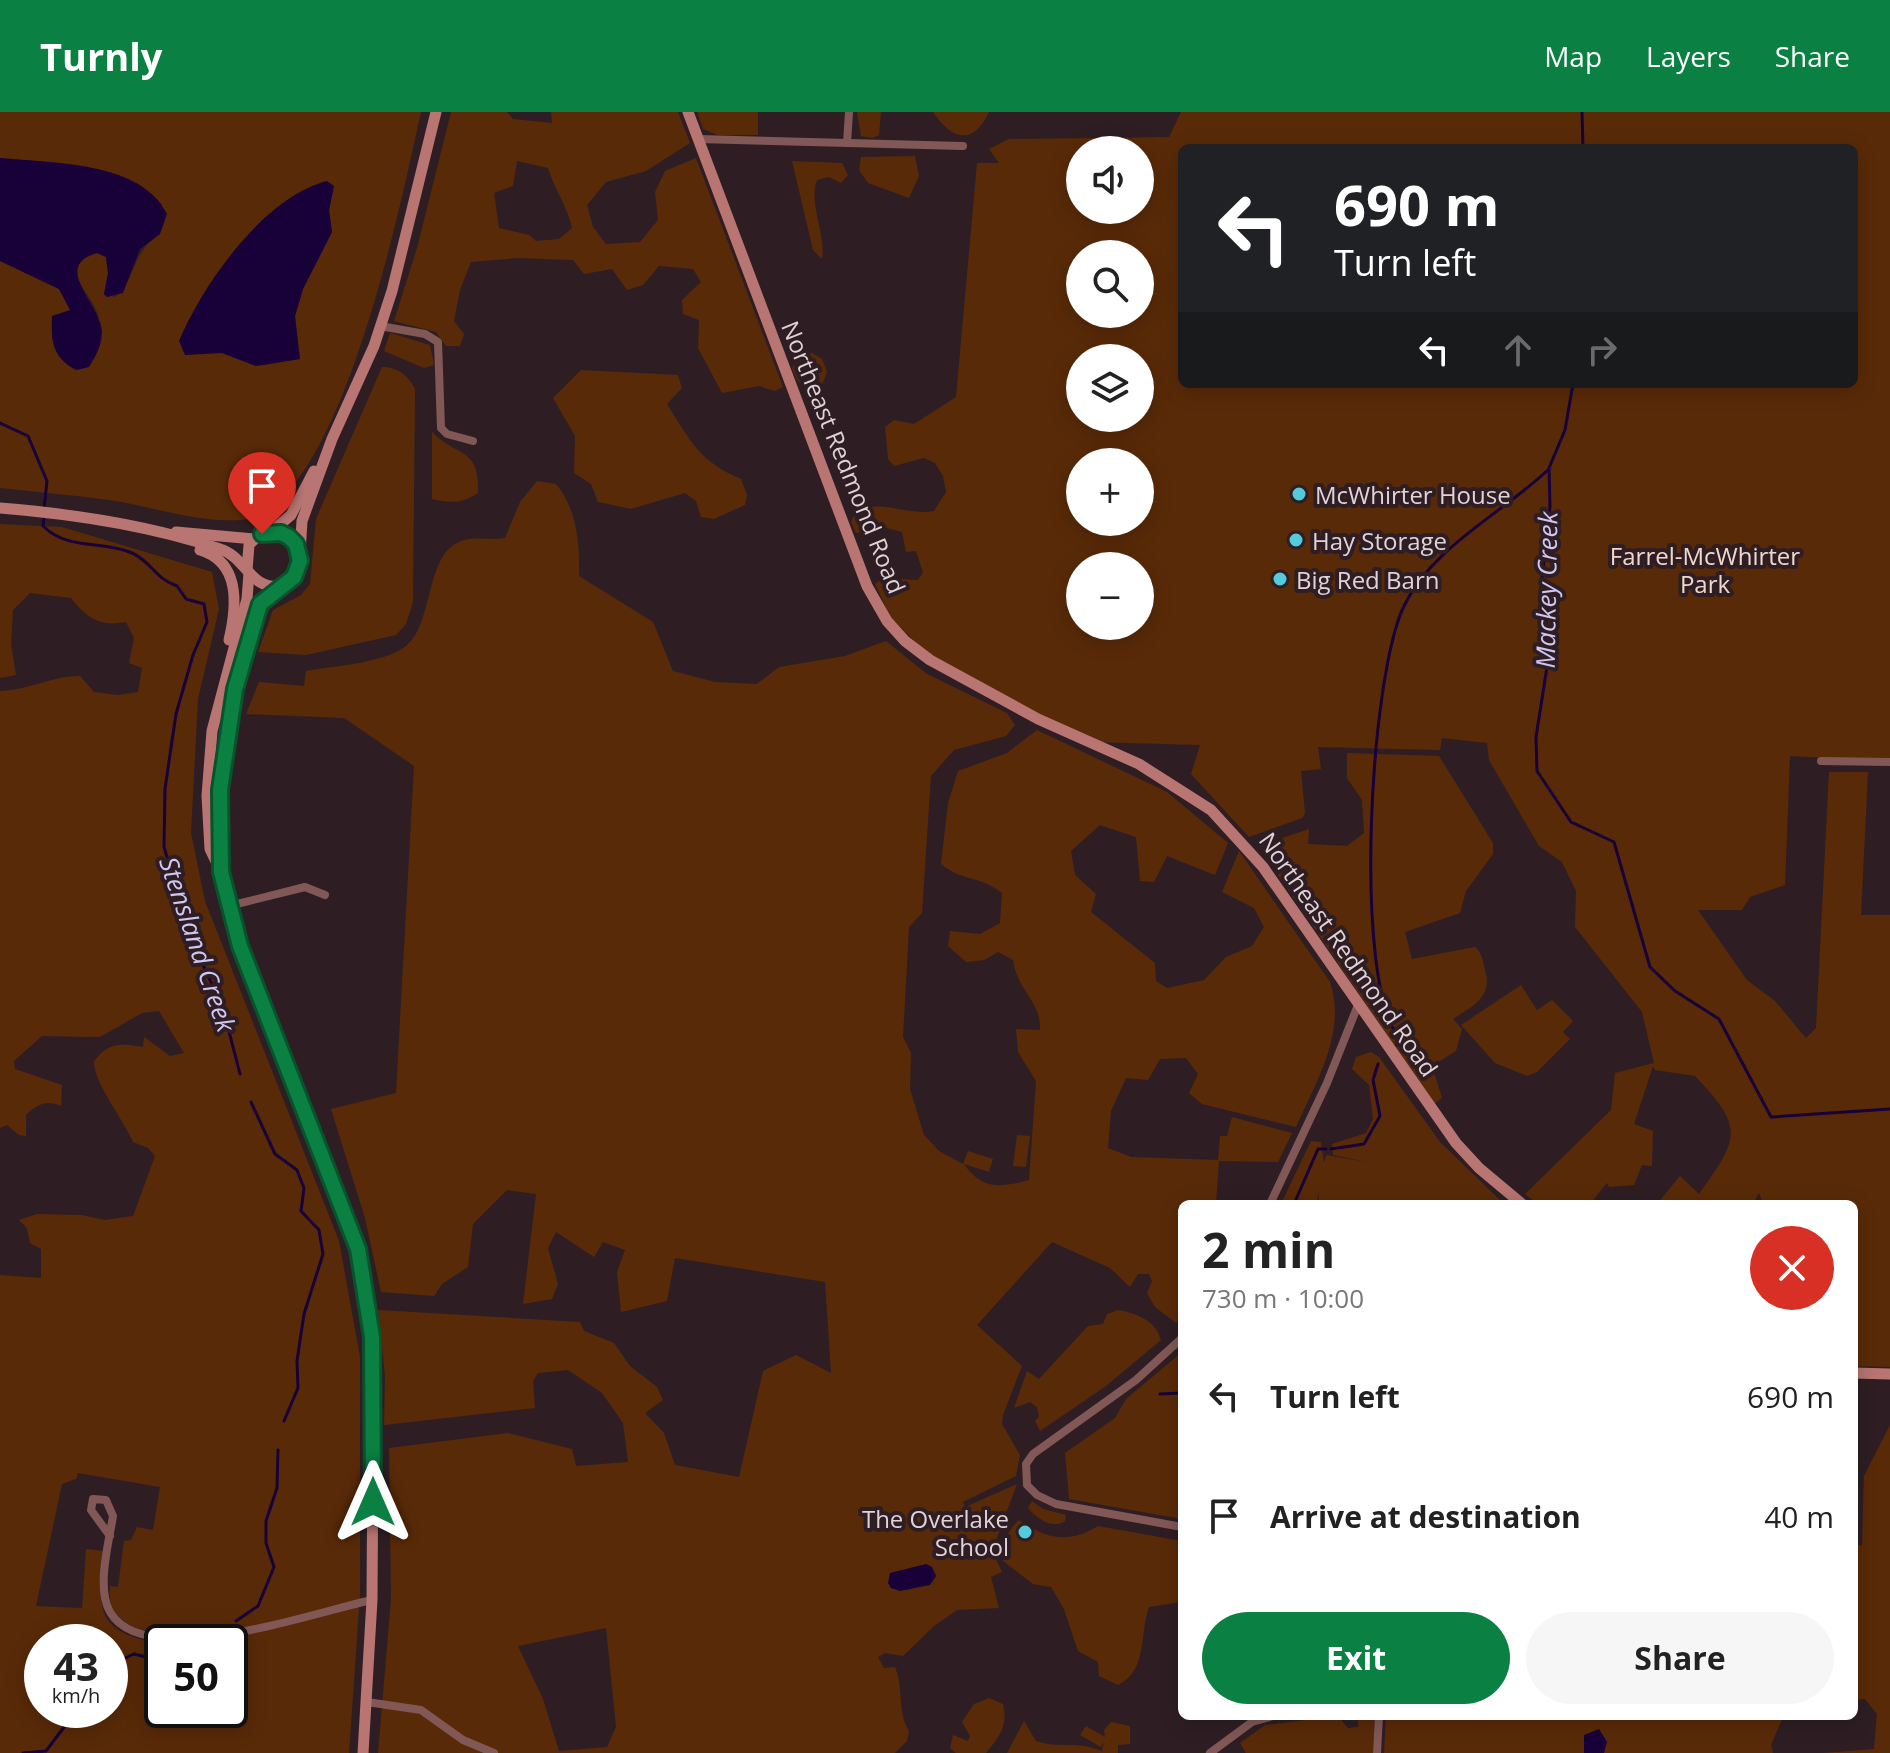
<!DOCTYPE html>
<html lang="en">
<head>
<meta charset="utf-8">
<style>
  :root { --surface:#fff; --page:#f6f6f6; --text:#222; --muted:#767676; --accent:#0b8043 }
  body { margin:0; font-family:"Open Sans",sans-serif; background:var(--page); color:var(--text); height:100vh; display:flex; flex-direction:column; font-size:30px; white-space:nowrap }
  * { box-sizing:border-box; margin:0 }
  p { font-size:26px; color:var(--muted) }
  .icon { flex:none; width:44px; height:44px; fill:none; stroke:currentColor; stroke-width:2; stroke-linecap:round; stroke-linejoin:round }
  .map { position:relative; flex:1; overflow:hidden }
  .drawer { position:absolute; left:1178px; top:1088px; width:680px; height:520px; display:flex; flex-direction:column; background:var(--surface); border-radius:12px; box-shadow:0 4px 20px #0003 }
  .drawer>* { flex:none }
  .guide { position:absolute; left:1178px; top:32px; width:680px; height:244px; border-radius:12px; box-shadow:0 4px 20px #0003; background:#202124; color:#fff; overflow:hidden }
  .controls { position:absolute; left:1066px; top:24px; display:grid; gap:16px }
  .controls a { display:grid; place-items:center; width:88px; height:88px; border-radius:50%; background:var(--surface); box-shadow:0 4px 20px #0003; font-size:40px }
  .speed { position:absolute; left:24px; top:1512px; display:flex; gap:16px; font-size:40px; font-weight:700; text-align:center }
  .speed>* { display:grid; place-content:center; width:104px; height:104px; border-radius:50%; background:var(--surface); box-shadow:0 4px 20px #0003; line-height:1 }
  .speed small { font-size:20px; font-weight:400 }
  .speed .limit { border:4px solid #111; border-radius:12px; background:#fff; color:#111 }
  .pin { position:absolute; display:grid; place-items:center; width:68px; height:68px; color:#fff; margin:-82px -34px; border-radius:50% 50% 50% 0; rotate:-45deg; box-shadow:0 0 8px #0007 }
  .pin .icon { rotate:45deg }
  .me { position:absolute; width:88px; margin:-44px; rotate:0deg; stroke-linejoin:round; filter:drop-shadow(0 0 6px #0008) }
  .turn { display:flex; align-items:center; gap:28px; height:168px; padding:0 24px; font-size:36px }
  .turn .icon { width:104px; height:104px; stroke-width:2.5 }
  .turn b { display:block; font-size:56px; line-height:68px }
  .lanes { display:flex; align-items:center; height:76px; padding:0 24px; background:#0003; justify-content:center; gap:40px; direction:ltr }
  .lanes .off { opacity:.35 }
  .round { display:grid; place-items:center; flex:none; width:84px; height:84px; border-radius:42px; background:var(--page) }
  .head { display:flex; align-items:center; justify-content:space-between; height:136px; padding:0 24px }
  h1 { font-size:48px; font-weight:700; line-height:60px }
  .button { display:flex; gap:16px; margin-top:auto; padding:16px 24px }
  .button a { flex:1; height:92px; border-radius:48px; background:var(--accent); color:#fff; font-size:32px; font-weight:700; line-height:92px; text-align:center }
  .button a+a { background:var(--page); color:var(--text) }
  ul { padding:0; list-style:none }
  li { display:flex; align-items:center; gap:24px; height:120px; padding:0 24px }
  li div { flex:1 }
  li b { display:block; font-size:30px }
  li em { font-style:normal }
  header { display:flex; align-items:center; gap:48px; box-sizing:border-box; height:112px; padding:0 40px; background:var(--accent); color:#fff }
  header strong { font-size:38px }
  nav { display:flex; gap:44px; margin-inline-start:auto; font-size:28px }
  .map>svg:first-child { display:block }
  .green { fill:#592a08; fill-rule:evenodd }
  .water { fill:#180039 }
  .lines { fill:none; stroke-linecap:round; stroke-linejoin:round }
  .stream { stroke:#180039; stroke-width:3 }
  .street { stroke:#825856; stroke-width:8 }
  .secondary { stroke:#b87572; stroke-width:11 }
  .route-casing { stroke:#07532c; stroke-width:20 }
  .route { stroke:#0b8043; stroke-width:14 }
  .poi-dot { fill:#53cbda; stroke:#2e1e24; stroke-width:3 }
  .labels { text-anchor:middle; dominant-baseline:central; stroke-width:8; stroke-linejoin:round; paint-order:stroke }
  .street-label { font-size:24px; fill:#dfd3d7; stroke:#2e1e24 }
  .poi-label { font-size:24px; fill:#dfd3d7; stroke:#2e1e24; text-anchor:start }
  .park-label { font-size:24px; fill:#efd8cb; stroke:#2e1e24 }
  .water-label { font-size:26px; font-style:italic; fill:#cfc6f2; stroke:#2e1e24 }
</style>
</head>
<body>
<header>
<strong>Turnly</strong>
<nav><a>Map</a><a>Layers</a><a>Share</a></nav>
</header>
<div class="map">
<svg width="1890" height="1641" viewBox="0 0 1890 1641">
  <rect width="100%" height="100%" fill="#2e1e24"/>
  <!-- green -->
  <g class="green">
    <path d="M0 0H421C403 81 340 399 241 408 196 411 152 394 109 388 73 383 36 380 0 376V149L59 177 71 199 52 204 76 258 89 255C98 240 103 218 97 200 89 178 55 153 97 141L106 145 108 161 104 182 115 185C138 164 130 142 160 122L162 92C111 50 62 52 0 46ZM334 74 329 98 332 120 303 177 295 204 299 247 256 254 222 241Z"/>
    <path d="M451 0H507L513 7 552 11 551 0H678L690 31 646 59 606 70 587 93 593 115 606 132 640 130 658 108 655 80 665 59 696 46 783 275 775 279 759 274 722 281 698 236 699 208 683 202 682 188 701 170 693 157 659 154 643 173 627 178 612 157 584 162 573 148 518 146 471 150 460 178 454 209 464 222 460 234H446L436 220 394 209 417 136ZM517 49 548 56C555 79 567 93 572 116L559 127 536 129 529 123 499 116 494 81 513 74Z"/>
    <polygon points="697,0 758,0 758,23 717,23 703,17"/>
    <polygon points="857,0 881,0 879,23 873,26 861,24"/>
    <path d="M933 0H989C973 34 952 28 933 0Z"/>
    <path d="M1181 0H1890V649L1790 644 1785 773 1750 785 1742 798H1698L1747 868 1775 889 1806 926 1816 916 1829 660H1868L1861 803H1890V1255L1854 1254V1092H1763L1759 1081 1753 1092H1657L1680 1064 1699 1082C1739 1026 1745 1016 1695 964L1655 958 1653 954 1634 1012 1653 1019 1652 1054 1642 1053 1634 1073 1609 1075 1607 1071 1590 1092H1538L1525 1082 1611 998 1615 961 1654 951 1642 900 1575 815 1576 779 1562 750 1539 734 1489 648 1487 631 1442 626 1440 638 1318 635 1321 657 1301 659 1305 701 1302 706 1249 725 1191 662 1200 633 1091 630 934 548 891 506 875 472 883 466 918 468 923 460 916 439 906 440 902 420 887 416 856 421 851 410 856 399C882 387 906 404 934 399L946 380 943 364 935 351 924 346 894 354 888 347 885 315 894 308 914 312 956 285 977 51H999L989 37 1009 27 1169 25ZM1182 36H1854V272H1182ZM1080 38H1140V98H1080ZM1080 142H1140V202H1080ZM1080 246H1140V306H1080ZM1080 350H1140V410H1080ZM1080 454H1140V514H1080Z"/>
    <polygon points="915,44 919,64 909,86 868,71 859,58 861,45"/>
    <path d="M792 49 842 51 848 63 841 71 829 65 817 68C808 91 826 121 822 147L813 138Z"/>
    <polygon points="390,221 430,233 434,253 424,256 384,239"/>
    <polygon points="812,241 822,247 827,260 821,276 807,277 797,268 792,256 803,243"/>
    <path d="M382 255C397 255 408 263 415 277L413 490 406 512 396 523 306 543 258 540 273 498 301 483 310 472 316 407Z"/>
    <path d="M581 258 678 263 682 276 667 292C691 330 699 349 741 367L747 383 745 393 714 407 701 405 696 389 685 381 631 397 598 390 591 372 574 361 575 324 553 286Z"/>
    <path d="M432 320C458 346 480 335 478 381 462 392 450 391 432 387Z"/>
    <path d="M537 369 556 372C577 397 580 432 579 464L653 510 673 559 715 570 757 572 779 555 845 544 886 529 927 562 1007 601 1015 613 1006 624 954 638 931 664 922 801 909 815 903 925 911 941 910 977 924 1023 939 1039 963 1052 968 1039 993 1047 989 1060 964 1052C982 1078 1000 1076 1029 1068L1036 969 1018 940 1016 917 1040 918C1041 888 1018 881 1013 848L998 840 984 848 966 850 948 834 950 819 980 822 1000 811 1002 781C977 762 965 771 941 752L948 691 958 659 1007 641 1037 618 1167 680 1228 731 1215 763 1167 744 1154 770 1140 769 1136 725 1100 713 1071 739 1075 763 1096 782 1091 800 1155 851 1156 869 1167 876 1204 868 1226 845 1252 834 1264 815 1254 796 1222 780 1239 739 1330 870C1347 920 1316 970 1296 1015L1202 992 1189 981 1198 962 1186 946 1160 947 1148 968 1126 966 1111 999 1108 1036 1131 1045 1218 1048 1220 1024H1227L1232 1005 1292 1021 1278 1050 1219 1049 1216 1092H1182V1203L1176 1211 1155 1195 1147 1181 1152 1169 1149 1162H1138L1130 1175 1110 1156 1052 1130 977 1213 1022 1254 1003 1303 1002 1312 1020 1343 1016 1364 963 1390 965 1395 1017 1372 992 1439 1002 1460 991 1465 999 1496 957 1498 934 1514 903 1544 885 1541 878 1545 884 1556 895 1555C904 1577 897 1600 909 1619L907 1629 895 1641H378L391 1487 389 1336 508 1321 572 1337 576 1354 628 1350 623 1311 602 1281 568 1258 538 1261 533 1269 535 1296 384 1313 385 1264 378 1198 580 1210 584 1219 614 1231 630 1254 657 1275 663 1288 645 1301 664 1321 675 1353 739 1365 763 1259 796 1243 831 1261 825 1170 675 1146 667 1189 621 1200 617 1160 625 1138 603 1130 594 1145 556 1120 548 1136 558 1172 552 1187 523 1192 536 1082 507 1078 473 1112 468 1155 442 1172 434 1184 381 1180 365 1106 331 997 396 981 414 654 344 606 246 602 259 570 304 574 306 559C333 554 387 551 407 533 433 511 426 446 457 431 471 423 489 429 505 426L520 390ZM606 1516 616 1615 607 1635 559 1639 543 1587 518 1534Z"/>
    <path d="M0 412 62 415 212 460 219 497 198 587 191 721 205 789 339 1129 360 1245V1482L349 1641H0V1163L41 1166V1137L30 1131 27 1116 19 1108 37 1102 81 1103 105 1108 133 1104 155 1044 148 1036 133 1030C123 1007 94 971 94 950 106 930 123 931 143 935L144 925 170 944 184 941 159 899 142 901 100 925 42 924 14 949 15 957 62 973 61 994C47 987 35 993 26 1003V1024L19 1023 7 1013 0 1016V579C29 578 52 564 80 564L94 580 118 583 138 580 142 556 129 551 134 526 126 510C100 515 88 507 71 486L30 481 13 498 11 532 16 563 0 566ZM78 1361 160 1375 153 1418 137 1415 131 1428 124 1429 118 1475 110 1474C103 1529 183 1524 217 1522L215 1529 206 1530H230V1598H162V1532C93 1519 99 1500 104 1439L86 1437 82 1496 36 1494 62 1372 76 1367ZM42 1530H110V1598H42Z"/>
    <path d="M1347 641 1439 644 1493 731V742L1466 779 1460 801 1405 820 1412 847 1475 835C1482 841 1483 849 1485 858 1493 885 1473 894 1453 907L1462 917 1456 939 1432 954 1442 986 1434 992 1278 763 1279 744 1271 730 1309 717 1308 732 1347 734 1364 721 1362 688 1347 666Z"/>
    <polygon points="1521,873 1537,898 1552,888 1573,909 1563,920 1570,927 1537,960 1527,964 1495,951 1461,913"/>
    <polygon points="1371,940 1379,945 1440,1030 1504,1092 1318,1092 1319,1080 1316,1092 1281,1092 1311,1029 1321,1030 1324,1051 1326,1043 1367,1050 1333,1043 1332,1032 1366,1021 1373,1007 1369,973 1352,957 1356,945"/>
    <polygon points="1017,1023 1030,1024 1026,1055 1013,1054"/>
    <path d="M1118 1198C1135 1201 1156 1208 1161 1228L1106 1274 1040 1319 1035 1309 1039 1305 1037 1295 1030 1290 1014 1296 1027 1259 1039 1267 1088 1214 1103 1212 1107 1202Z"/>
    <polygon points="1182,1240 1182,1407 1069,1387 1065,1341 1115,1306 1126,1287"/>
    <polygon points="1890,1313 1890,1641 1822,1641 1874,1637 1877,1602 1865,1587 1854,1588 1854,1434 1862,1433 1864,1364"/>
    <path d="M1032 1389 1043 1397 1066 1403 1065 1409C1052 1418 1037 1406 1028 1396Z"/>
    <path d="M1019 1408C1045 1427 1069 1432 1098 1414L1182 1429V1490L1149 1495C1139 1523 1148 1558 1118 1573L1099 1564 1098 1550 1078 1539 1064 1497 1051 1475 1033 1472 1003 1449C1001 1433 1007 1419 1019 1408Z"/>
    <path d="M989 1586 1003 1592C1008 1614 1000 1624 986 1641H956L950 1636 953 1623 968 1629 970 1624 962 1610 974 1592Z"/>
    <polygon points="1338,1604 1348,1616 1358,1615 1358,1604 1375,1604 1373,1641 1246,1641 1240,1631 1265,1613"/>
    <polygon points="1386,1604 1787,1604 1783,1605 1771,1633 1773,1641 1384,1641"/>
    <path d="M1024 1609 1036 1629C1060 1637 1074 1628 1102 1639L1104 1630 1101 1635 1080 1623 1086 1614 1105 1625 1104 1618 1111 1610 1130 1614V1632L1118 1633V1641H1007Z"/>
  </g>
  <!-- water -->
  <g class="water">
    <path d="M0 46C50 51 142 49 167 102L160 122 140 137 123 181 107 185 104 182 108 161 106 145 97 141C51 154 100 192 102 219 102 233 96 244 89 255L76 258C52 245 51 229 52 204L70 198 59 177 0 149Z"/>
    <path d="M327 69 334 74 329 98 332 120 303 177 295 204 300 247 256 254 222 241 185 243 179 229C203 172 264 85 327 69Z"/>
    <polygon points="926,1452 932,1455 936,1464 930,1473 900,1479 891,1476 888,1471 890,1461"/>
    <polygon points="1599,1617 1607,1630 1604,1641 1584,1641 1584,1623"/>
  </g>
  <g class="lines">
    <!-- stream -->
    <g class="stream">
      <polyline points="1582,0 1583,36"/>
      <polyline points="1573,272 1565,318 1549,356 1550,394 1541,475 1550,536 1536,625 1537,659 1571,710 1614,730 1650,855 1675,879 1719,907 1771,1005 1890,997"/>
      <polyline points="0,311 28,324 47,369 44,397"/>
      <path d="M44 404 43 414C68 439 102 428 132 441 152 450 154 466 177 474L186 487 204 492 207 510 193 543 176 602 165 677 164 735 192 829 223 896 240 962"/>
      <path d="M1397 933 1398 925C1353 863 1370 564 1404 494 1433 434 1503 401 1549 357"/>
      <polyline points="251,990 275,1042 297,1058 304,1076 301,1099 319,1118 323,1142 304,1202 297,1249 298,1276 284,1309"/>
      <polyline points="1331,1037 1364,1032 1380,1004 1373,968 1378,952"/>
      <polyline points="1294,1092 1318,1037 1326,1037"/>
      <polyline points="1160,1282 1182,1281"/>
      <polyline points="236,1509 258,1494 274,1455 266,1431 266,1409 277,1376 278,1338"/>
      <polyline points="110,1553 134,1542 162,1549"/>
      <polyline points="23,1641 46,1639 77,1598"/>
    </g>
    <!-- street -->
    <g class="street">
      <polyline points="698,27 963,34"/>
      <polyline points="847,31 849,0"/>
      <polyline points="380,214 425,222 438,230 441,316 447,322 473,329"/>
      <polyline points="1821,649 1890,650"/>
      <polyline points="229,794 305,775 325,783"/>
      <polyline points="1270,1092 1327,971 1358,893"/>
      <polyline points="1182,1226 1136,1268 1033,1342 1026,1352 1027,1373 1037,1383 1056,1392 1182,1415"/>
      <path d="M110 1424 91 1398 93 1387 106 1388 113 1404C109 1430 96 1476 110 1500 145 1561 318 1499 372 1488"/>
      <polyline points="367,1590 421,1598 463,1628 494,1641"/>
      <polyline points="1210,1641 1252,1610 1273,1604"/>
      <polyline points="1377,1641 1379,1604"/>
    </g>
    <!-- secondary -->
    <g class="secondary">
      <polyline points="688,0 867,474 887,509 905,529 930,548 1038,607 1139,652 1211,698 1263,755 1456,1031 1479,1056 1522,1092"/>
      <path d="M0 396C74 402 149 413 220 437 246 445 250 478 280 474"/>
      <polyline points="176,420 254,427"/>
      <polyline points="271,420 291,403 314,359"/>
      <path d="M200 438C241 450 237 494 229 528"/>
      <path d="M247 458 249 433C265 413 289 417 299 440"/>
      <polyline points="249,461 247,487 212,619 207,684 210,737 221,760 240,834 343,1092 364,1163 372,1225 373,1329 372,1488 363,1641"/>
      <polyline points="221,760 220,678 235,577 260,492 299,457 302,409 332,327 374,234 392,179 436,0"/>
      <polyline points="1854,1261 1890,1262"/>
    </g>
  </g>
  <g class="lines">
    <!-- route casing -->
    <g class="route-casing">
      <polyline id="route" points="262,422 281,421 289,425 296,432 300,449 294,465 260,492 235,577 220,678 221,760 240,834 358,1137 372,1225 373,1390"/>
    </g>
    <!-- route -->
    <use href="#route" class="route"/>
  </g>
  <!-- markers -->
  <g class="poi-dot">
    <circle cx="1299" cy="382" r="8"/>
    <circle cx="1296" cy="428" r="8"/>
    <circle cx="1280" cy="467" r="8"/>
    <circle cx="1025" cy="1420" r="8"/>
  </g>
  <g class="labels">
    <!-- street labels -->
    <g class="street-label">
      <text transform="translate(844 345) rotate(68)">Northeast Redmond Road</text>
      <text transform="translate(1349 842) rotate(55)">Northeast Redmond Road</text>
    </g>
    <!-- poi labels -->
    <g class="poi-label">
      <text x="1315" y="382">McWhirter House</text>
      <text x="1312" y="428">Hay Storage</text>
      <text x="1296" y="467">Big Red Barn</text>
      <text x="1009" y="1406" text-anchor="end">The Overlake<tspan x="1009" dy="28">School</tspan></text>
    </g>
    <!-- park labels -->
    <g class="park-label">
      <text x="1705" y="443">Farrel-McWhirter<tspan x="1705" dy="28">Park</tspan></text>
    </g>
    <!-- water labels -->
    <g class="water-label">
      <text transform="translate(1546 478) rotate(-89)">Mackey Creek</text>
      <text transform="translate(198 832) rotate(71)">Stensland Creek</text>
    </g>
  </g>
</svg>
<div class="controls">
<a><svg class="icon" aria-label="sound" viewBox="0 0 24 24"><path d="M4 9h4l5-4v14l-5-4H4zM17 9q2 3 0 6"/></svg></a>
<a><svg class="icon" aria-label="search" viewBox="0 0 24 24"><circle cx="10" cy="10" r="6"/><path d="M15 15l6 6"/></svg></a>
<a><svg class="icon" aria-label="layers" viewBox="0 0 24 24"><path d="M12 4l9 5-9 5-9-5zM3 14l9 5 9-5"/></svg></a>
<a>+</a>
<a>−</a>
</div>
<div class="speed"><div>43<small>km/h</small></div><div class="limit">50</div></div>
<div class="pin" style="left:262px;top:422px;background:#d93025"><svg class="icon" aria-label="arrive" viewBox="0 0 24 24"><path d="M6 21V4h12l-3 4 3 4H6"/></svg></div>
<svg class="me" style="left:373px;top:1390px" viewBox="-20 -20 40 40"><path d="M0-17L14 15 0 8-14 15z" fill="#0b8043" stroke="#fff" stroke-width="4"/></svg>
<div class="guide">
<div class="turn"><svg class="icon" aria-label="left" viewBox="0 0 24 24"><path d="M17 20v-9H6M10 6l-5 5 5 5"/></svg><div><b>690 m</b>Turn left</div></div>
<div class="lanes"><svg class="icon" aria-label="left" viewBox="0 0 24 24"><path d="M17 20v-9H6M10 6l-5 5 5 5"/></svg><svg class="icon off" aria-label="ahead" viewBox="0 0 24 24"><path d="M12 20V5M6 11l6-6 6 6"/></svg><svg class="icon off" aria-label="right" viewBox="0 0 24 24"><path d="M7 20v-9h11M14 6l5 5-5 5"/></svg></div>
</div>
<section class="drawer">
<div class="head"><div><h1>2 min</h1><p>730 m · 10:00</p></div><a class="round" style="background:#d93025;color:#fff"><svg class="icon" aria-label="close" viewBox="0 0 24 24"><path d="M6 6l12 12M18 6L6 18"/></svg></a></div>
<ul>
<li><svg class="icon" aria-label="left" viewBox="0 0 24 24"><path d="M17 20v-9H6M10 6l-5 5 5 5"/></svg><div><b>Turn left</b></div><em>690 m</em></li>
<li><svg class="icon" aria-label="arrive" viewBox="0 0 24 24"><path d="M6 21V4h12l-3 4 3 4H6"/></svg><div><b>Arrive at destination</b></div><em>40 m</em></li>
</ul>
<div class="button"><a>Exit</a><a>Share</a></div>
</section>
</div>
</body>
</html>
